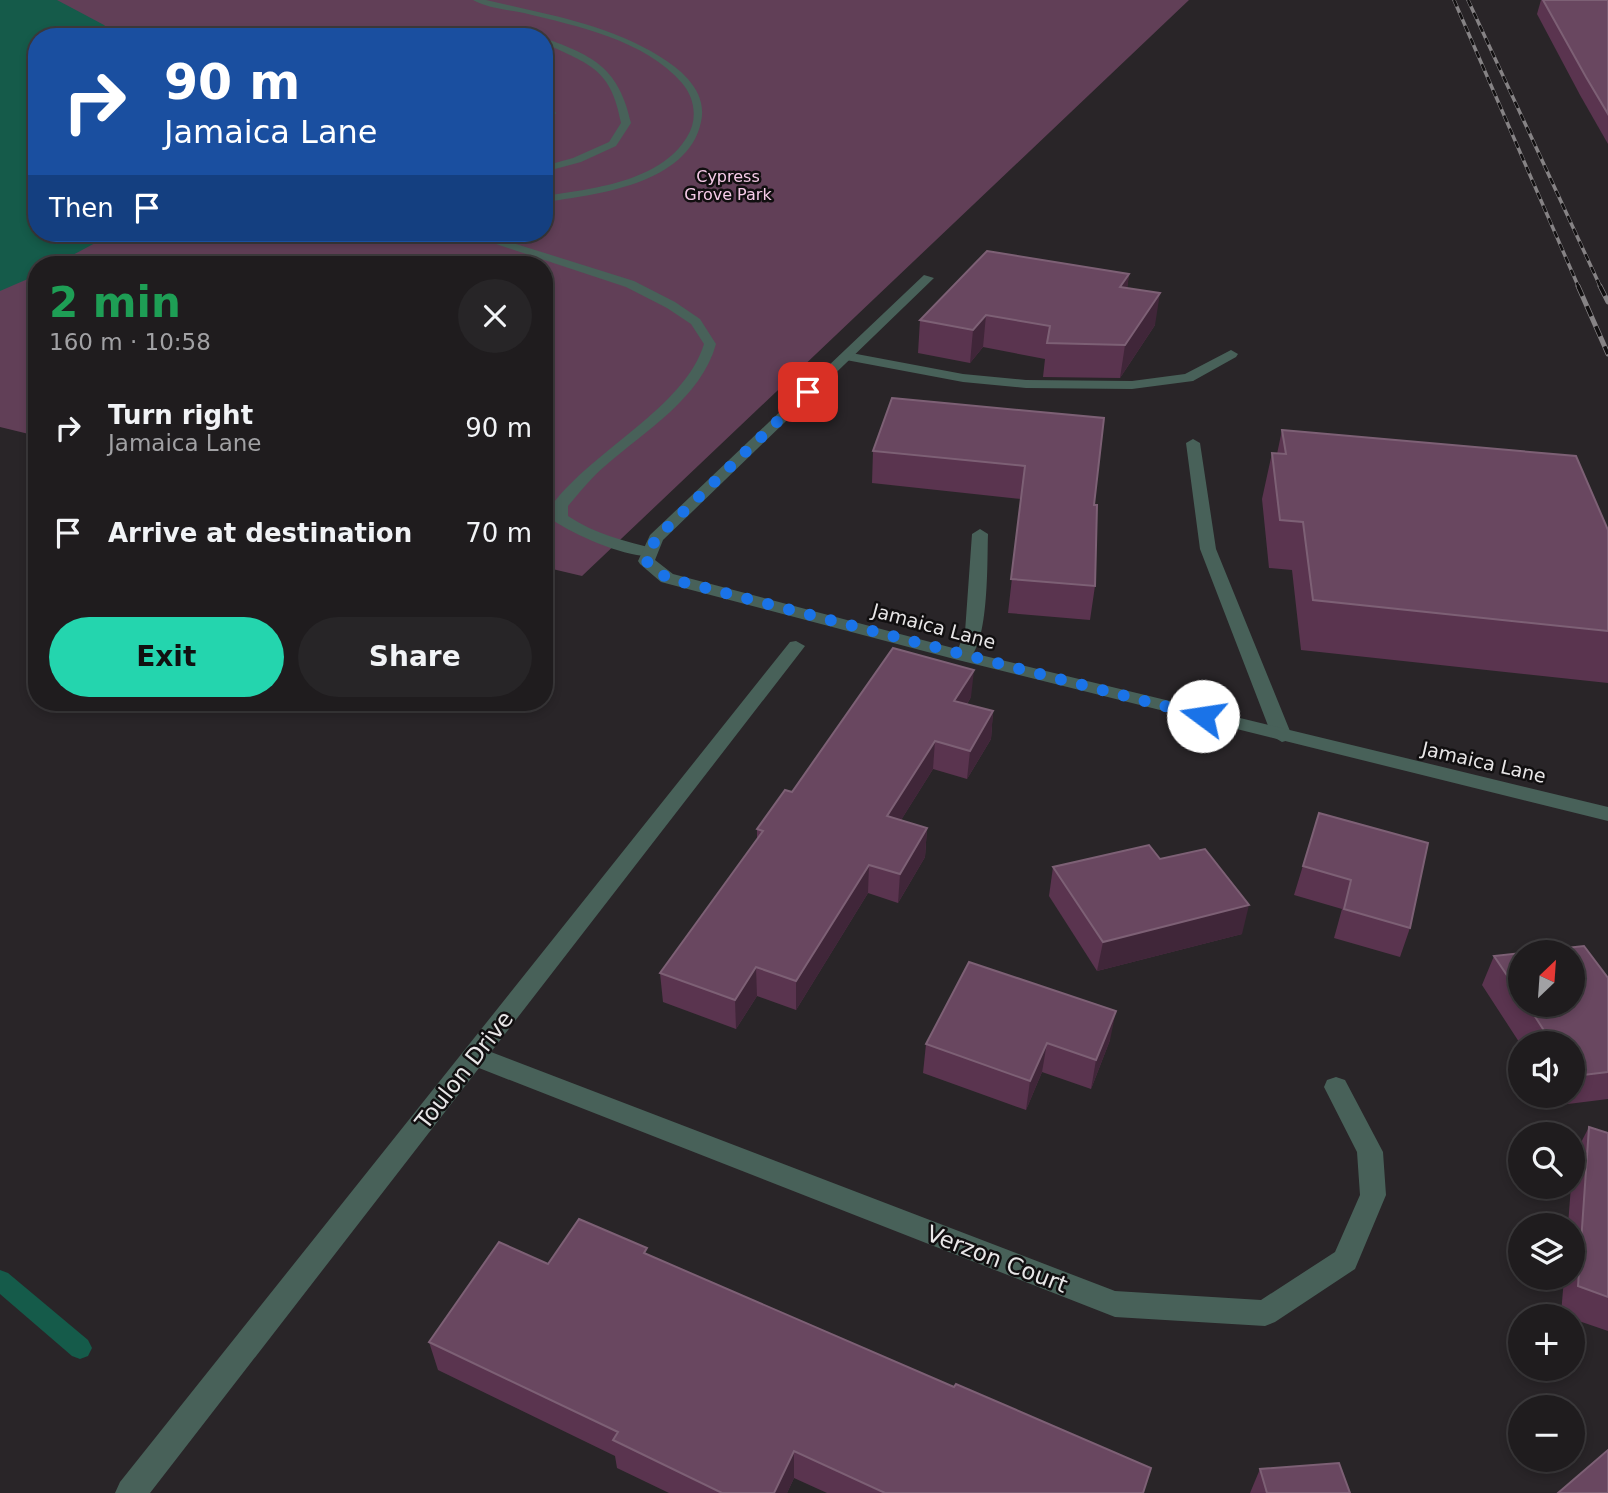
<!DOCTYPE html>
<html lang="en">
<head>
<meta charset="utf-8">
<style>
  :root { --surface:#1f1c1e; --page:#272527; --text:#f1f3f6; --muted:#a1a1a4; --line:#3c3a3c; --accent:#24d5ae }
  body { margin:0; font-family:"DejaVu Sans",sans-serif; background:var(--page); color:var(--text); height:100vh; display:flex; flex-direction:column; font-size:26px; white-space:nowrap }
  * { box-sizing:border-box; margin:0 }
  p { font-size:23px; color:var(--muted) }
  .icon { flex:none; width:38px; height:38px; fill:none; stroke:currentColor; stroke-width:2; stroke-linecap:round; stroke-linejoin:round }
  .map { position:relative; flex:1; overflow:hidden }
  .sheet { position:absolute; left:28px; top:256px; width:525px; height:455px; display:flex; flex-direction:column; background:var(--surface); border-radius:28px; box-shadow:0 4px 10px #0003,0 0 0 2px var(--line) }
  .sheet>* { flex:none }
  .top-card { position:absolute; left:28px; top:28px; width:525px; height:214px; border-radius:28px; box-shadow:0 4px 10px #0003,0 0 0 2px var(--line); background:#1a4fa0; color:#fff; overflow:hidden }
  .needle { width:46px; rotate:25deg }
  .fabs { position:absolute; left:1508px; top:940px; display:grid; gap:14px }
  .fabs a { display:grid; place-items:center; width:77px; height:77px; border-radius:50%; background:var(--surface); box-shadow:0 4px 10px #0003,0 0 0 2px var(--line); font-size:35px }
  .pin { position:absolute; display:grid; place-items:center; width:60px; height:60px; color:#fff; margin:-30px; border-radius:14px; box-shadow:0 4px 10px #0006 }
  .me { position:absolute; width:77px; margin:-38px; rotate:284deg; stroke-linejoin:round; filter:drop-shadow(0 0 5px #0008) }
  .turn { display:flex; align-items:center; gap:24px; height:147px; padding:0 21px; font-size:32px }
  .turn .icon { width:91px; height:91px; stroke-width:2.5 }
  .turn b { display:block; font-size:49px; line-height:60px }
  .then { display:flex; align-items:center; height:66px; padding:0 21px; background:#0003; gap:14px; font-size:26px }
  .round { display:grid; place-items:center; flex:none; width:74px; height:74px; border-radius:37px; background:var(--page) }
  .headline { display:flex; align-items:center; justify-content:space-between; height:119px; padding:0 21px }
  h1 { font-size:42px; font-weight:700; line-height:52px; color:#1e9e55 }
  .cta { display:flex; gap:14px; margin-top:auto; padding:14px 21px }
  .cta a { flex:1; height:80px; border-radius:42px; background:var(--accent); color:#111; font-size:28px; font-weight:700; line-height:80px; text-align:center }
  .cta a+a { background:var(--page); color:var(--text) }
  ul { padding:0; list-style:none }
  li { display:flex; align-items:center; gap:21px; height:105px; padding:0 21px }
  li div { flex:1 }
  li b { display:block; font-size:26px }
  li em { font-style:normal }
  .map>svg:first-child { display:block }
  .green { fill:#613f57; fill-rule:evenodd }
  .water { fill:#155b4a }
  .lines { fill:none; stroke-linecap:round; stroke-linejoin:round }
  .stream { fill:#155b4a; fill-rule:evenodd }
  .service { fill:#486159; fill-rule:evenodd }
  .minor { fill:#486159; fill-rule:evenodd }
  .rail-far1-casing { stroke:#868385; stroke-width:3.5 }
  .rail-casing { stroke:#868385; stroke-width:5 }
  .rail-far1 { stroke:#110f10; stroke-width:2.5; stroke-dasharray:7; stroke-linecap:butt }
  .rail { stroke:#110f10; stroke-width:3.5; stroke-dasharray:11; stroke-linecap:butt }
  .wall { fill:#5a344f }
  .shaded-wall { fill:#402639 }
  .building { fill:#694760; stroke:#7d6075; stroke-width:2 }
  .route { stroke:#1a73e8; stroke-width:12; stroke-dasharray:0 21.6 }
  .labels { text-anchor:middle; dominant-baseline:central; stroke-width:5; stroke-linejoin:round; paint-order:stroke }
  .far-park-label { font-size:16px; fill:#f6cbe8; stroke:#110f10 }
  .street-label { font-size:19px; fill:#e8e6e7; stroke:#110f10 }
  .near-street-label { font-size:23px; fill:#e8e6e7; stroke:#110f10 }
</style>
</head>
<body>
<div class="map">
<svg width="1608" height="1493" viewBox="0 0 1608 1493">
  <rect width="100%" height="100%" fill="#292528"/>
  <!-- green -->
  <path class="green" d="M0 0H1189L582 576 544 567V264H37V436L0 427ZM37 37H544V233H37Z"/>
  <!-- water -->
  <polygon class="water" points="0,0 57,0 104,25 117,37 37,37 37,233 106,233 97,242 56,264 37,264 37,275 0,291"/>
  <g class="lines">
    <!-- stream -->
    <polygon class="stream" points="0,1270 8,1273 88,1340 92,1348 88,1356 80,1359 72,1356 0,1294"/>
    <!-- service -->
    <g class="service">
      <path d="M473 0H486C544 14 607 24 659 56 682 70 708 92 701 122 688 184 596 195 544 202V196C591 189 660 182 687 137 698 120 695 98 682 83 645 40 577 26 524 13 508 10 487 8 473 0Z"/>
      <path d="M544 38C595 56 619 69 631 123L616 146 581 162 544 172V166L573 158 609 142 621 123C611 69 591 65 544 43Z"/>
      <polygon points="544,96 556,113 544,128 546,113"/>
      <path d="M401 233H442L497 238 634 281 675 302 700 319 716 344C701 398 645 431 605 466 591 478 580 492 568 506V516C595 534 624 541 656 549L658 552 656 555C632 561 575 535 554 521L552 505C593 450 685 407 704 344L691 324 667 308 626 287 496 244 407 236Z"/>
      <polygon points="1231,350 1238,354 1236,357 1193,381 1132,389 1026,388 963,382 846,360 839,356 846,352 963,374 1026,380 1132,381 1185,374"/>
      <polygon points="1193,439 1200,443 1216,549 1292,736 1289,740 1282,742 1272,736 1200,549 1186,443"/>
      <path d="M980 529 988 534C987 558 990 655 964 661L955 656 965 632 972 534Z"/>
    </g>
    <!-- minor -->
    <g class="minor">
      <polygon points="924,275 934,278 663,540 655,560 673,574 968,652 1608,807 1608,821 958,660 661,582 640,564 638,561 650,535"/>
      <polygon points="796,641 805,646 802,650 491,1052 1115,1291 1261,1300 1335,1252 1360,1195 1357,1152 1324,1087 1327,1080 1336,1077 1345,1080 1383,1152 1386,1195 1355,1269 1275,1322 1265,1326 1115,1317 479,1068 150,1493 115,1493 120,1482 790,642"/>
    </g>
    <!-- rail-far1 casing -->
    <g class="rail-far1-casing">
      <g id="rail-far1">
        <polyline points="1454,0 1579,288"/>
        <polyline points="1468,0 1601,288"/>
      </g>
    </g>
    <!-- rail casing -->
    <g class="rail-casing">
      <g id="rail">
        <polyline points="1578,286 1608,354"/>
        <polyline points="1600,286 1608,302"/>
      </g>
    </g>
    <!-- rail-far1 -->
    <use href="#rail-far1" class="rail-far1"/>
    <!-- rail -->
    <use href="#rail" class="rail"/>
  </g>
  <!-- wall -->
  <g class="wall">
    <polygon points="1541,0 1608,0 1608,144 1580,95 1537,14"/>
    <polygon points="1129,274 1127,288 1155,325 1120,378 1043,377 1045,359 983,347 970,363 918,353 920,320"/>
    <polygon points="1104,418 1094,505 1095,586 1090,620 1008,613 1021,499 872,483 873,451"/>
    <polygon points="1282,430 1608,530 1608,683 1301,650 1292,570 1269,568 1262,499 1272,453 1277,454"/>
    <polygon points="971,697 967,704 993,711 991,739 967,779 933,769 901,820 927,828 925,857 898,903 868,893 796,1010 757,996 736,1029 663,1002 660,973 757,840 757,829"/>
    <polygon points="1319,813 1410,928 1400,957 1334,938 1342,909 1294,895"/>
    <polygon points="1160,859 1242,934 1097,971 1049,896 1053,867"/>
    <polygon points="1521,953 1521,1004 1573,1004 1608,978 1608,1099 1560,1105 1554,1096 1573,1096 1573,1043 1521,1043 1521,1045 1482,985 1494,956"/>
    <polygon points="1110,1040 1091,1089 1042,1072 1026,1110 923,1073 926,1044"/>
    <polygon points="1589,1127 1608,1133 1608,1331 1573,1319 1573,1316 1566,1316 1561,1314 1564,1278 1573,1278 1573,1225 1568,1225 1571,1186 1573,1186 1574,1156"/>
    <polygon points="648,1255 1143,1493 827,1493 794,1478 787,1493 669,1493 617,1468 615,1456 438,1370 429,1342 548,1264"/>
    <polygon points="1260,1469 1350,1493 1250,1493"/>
  </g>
  <!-- shaded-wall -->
  <g class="shaded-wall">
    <polygon points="1129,274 1125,305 1120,287"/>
    <polygon points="1160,293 1155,325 1120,378 1125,345"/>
    <polygon points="986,315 983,347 970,363 973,330"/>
    <polygon points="974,670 971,697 952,728 954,701"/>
    <polygon points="993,711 991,739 967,779 970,751"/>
    <polygon points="935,741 933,769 886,844 887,816"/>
    <polygon points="927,828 925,857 898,903 900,874"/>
    <polygon points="869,865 868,893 796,1010 796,981"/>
    <polygon points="1249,905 1242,934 1097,971 1103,942"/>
    <polygon points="756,967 757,996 736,1029 735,1000"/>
    <polygon points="1116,1011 1110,1040 1091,1089 1096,1060"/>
    <polygon points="1047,1043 1042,1072 1026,1110 1030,1081"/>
    <polygon points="794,1451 794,1478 787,1493 774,1493"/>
  </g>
  <!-- building -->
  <g class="building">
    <polygon points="1543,0 1608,0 1608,114 1586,77"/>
    <polygon points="987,251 1129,274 1120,287 1160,293 1125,345 1047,343 1050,326 986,315 973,330 920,320"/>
    <polygon points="892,398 1104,418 1094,505 1097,505 1095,586 1011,579 1025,466 873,451"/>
    <polygon points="1282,430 1576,456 1608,530 1608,631 1313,600 1303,522 1280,520 1272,453 1286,454"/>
    <polygon points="893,648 974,670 954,701 993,711 970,751 935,741 887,816 927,828 900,874 869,865 796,981 756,967 735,1000 660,973 763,831 757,829 785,790 792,792"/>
    <polygon points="1319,813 1428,843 1410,928 1344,909 1351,880 1303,866"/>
    <polygon points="1149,845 1160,859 1205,849 1249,905 1103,942 1053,867"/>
    <polygon points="1584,946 1608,978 1608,1072 1575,1076 1573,1074 1573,1043 1552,1043 1527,1004 1573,1004 1573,952 1529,952"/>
    <polygon points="1521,953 1521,996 1494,956"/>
    <polygon points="969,962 1116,1011 1096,1060 1047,1043 1030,1081 926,1044"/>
    <polygon points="1589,1127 1608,1133 1608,1297 1578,1286"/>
    <polygon points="579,1219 647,1248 644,1253 954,1387 956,1384 1151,1468 1143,1493 885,1493 794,1451 774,1493 722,1493 613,1440 618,1432 429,1342 499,1242 548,1264"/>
    <polygon points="1608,1450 1608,1493 1558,1493"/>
    <polygon points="1339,1463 1350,1493 1267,1493 1260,1469"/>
  </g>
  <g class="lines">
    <!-- route -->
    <polyline class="route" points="808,392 656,538 646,561 667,578 1203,716"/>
  </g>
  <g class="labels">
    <!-- far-park labels -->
    <g class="far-park-label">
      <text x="728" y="176">Cypress<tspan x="728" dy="18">Grove Park</tspan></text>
    </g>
    <!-- street labels -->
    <g class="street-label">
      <text transform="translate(934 626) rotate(15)">Jamaica Lane</text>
      <text transform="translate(1484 762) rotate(13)">Jamaica Lane</text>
    </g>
    <!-- near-street labels -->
    <g class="near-street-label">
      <text transform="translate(464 1070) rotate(-52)">Toulon Drive</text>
      <text transform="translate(997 1259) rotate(21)">Verzon Court</text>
    </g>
  </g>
</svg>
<div class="fabs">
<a><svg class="needle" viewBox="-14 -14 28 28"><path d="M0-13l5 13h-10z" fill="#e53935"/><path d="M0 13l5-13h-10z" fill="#a1a1a4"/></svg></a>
<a><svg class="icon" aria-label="sound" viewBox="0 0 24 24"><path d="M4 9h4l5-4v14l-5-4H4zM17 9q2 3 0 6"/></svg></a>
<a><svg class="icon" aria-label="search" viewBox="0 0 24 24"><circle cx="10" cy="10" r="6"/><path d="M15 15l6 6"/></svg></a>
<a><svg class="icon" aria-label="layers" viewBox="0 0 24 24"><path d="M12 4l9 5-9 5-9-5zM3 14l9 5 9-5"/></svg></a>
<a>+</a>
<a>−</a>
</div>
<div class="pin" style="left:808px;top:392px;background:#d93025"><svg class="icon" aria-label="arrive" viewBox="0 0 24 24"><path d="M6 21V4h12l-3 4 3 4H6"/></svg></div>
<svg class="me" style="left:1203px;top:716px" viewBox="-20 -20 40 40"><circle r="19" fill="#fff"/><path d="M0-13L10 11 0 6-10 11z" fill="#1a73e8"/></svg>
<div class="top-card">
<div class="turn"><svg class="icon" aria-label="right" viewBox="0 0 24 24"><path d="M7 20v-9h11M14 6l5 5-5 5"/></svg><div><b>90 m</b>Jamaica Lane</div></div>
<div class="then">Then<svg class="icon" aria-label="arrive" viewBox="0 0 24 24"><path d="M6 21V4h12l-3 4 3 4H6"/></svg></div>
</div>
<section class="sheet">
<div class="headline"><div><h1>2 min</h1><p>160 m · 10:58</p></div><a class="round"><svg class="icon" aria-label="close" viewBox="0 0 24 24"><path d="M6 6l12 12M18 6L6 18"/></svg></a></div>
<ul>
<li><svg class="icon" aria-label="right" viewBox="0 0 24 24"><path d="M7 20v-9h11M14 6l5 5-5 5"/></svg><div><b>Turn right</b><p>Jamaica Lane</p></div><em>90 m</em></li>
<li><svg class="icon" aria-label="arrive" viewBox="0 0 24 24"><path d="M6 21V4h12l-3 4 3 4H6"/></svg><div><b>Arrive at destination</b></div><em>70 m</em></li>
</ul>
<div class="cta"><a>Exit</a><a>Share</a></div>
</section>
</div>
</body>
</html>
